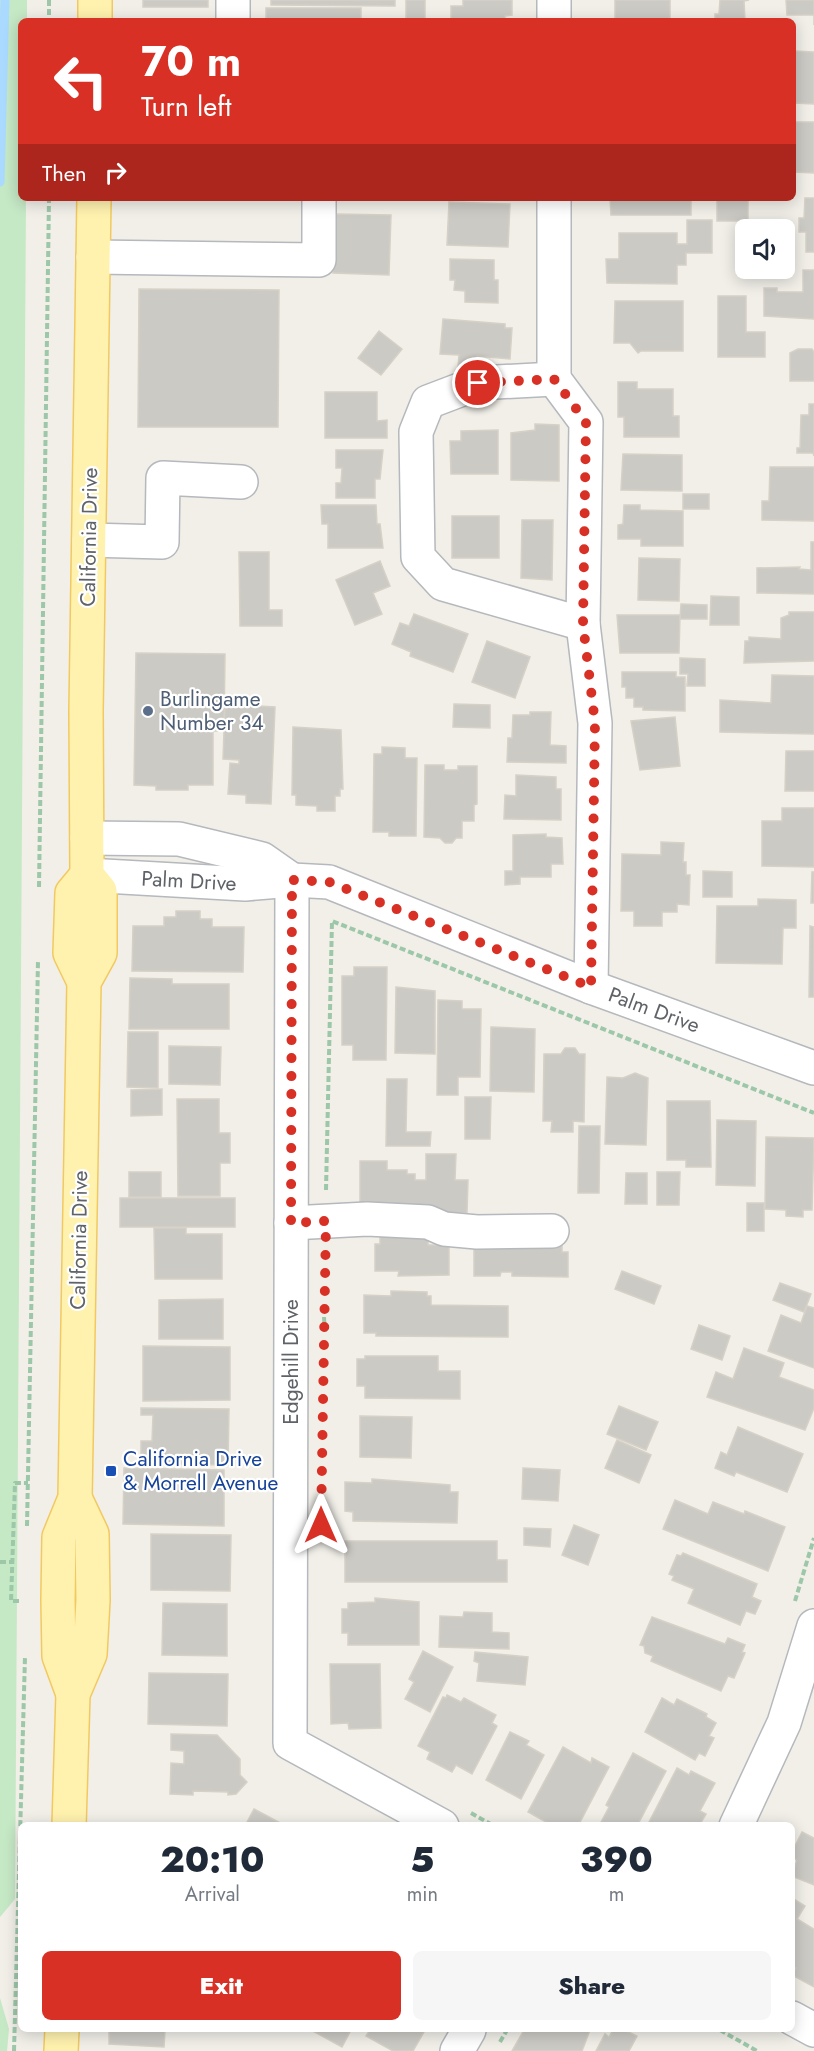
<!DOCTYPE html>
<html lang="en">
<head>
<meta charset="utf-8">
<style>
  :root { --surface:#fff; --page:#f6f6f7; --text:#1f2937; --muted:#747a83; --accent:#d93025 }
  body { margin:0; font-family:Jost,sans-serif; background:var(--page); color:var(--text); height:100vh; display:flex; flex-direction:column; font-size:22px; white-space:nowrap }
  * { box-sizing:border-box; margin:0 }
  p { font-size:20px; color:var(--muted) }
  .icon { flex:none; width:33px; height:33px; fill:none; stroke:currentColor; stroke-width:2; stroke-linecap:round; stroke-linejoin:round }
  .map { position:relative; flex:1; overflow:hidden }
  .sheet { position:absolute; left:18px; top:1822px; width:777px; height:210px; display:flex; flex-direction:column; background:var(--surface); border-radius:9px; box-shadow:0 3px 15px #0003 }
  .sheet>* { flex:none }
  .top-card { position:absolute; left:18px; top:18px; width:778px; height:183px; border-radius:9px; box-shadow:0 3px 15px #0003; background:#d93025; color:#fff; overflow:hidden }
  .controls { position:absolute; left:735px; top:219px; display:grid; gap:12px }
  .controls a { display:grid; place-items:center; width:60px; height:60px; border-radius:9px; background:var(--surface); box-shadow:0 3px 15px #0003; font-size:30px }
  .pin { position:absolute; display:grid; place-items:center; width:51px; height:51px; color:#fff; margin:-26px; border:3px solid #fff; border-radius:50%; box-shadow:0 2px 6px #0007 }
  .me { position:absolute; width:66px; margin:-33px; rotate:0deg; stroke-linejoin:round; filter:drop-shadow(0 0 4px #0008) }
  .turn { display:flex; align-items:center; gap:21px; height:126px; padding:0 24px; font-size:27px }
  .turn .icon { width:78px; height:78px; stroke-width:2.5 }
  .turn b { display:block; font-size:42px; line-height:51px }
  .then { display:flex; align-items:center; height:57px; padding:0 24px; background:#0003; gap:12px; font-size:22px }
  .eta { display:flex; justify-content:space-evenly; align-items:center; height:102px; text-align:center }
  .eta b { font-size:36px; font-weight:800; line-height:42px }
  .cta { display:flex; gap:12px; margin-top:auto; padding:12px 24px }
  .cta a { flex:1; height:69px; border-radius:9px; background:var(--accent); color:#fff; font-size:24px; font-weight:800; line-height:69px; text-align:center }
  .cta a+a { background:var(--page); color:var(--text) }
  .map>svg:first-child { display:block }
  .green { fill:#c5e8c5 }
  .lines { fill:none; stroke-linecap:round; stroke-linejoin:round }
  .stream { stroke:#aadaff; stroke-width:9 }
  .building { fill:#cccac5; stroke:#d6d1c6; stroke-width:1.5 }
  .minor-casing { stroke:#b5b8bc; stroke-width:36 }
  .major-casing { stroke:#f2c960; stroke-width:36 }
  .path { stroke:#9cc7a9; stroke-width:4; stroke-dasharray:6 3; stroke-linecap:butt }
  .minor { stroke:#fff; stroke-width:33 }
  .major { stroke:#fff2af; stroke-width:33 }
  .route { stroke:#d93025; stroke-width:10; stroke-dasharray:0 18 }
  .service-dot { fill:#5c6f8a; stroke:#fff; stroke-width:2 }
  .transit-dot { fill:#1a4fb4; stroke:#fff; stroke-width:2 }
  .labels { text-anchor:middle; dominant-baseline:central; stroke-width:4.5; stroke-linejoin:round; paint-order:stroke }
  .street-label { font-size:21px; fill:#5f6368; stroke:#fff }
  .service-label { font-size:21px; fill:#4e5e75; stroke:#fff; text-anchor:start }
  .transit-label { font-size:21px; fill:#164399; stroke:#fff; text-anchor:start }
</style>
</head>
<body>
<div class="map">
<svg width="814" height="2051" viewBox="0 0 814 2051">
  <rect width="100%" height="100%" fill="#f1efe8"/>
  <!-- green -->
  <g class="green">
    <polygon points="0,0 27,0 27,21 21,21 21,198 26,198 15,1899 0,1917"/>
    <polygon points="0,1998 9,2029 7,2051 0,2051"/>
  </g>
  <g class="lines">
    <!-- stream -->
    <polyline class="stream" points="0,182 5,0"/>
  </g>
  <!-- building -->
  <g class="building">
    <rect x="143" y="0" width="65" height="7"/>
    <polygon points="271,0 395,0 395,6 271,5"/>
    <rect x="406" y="0" width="19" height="21"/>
    <polygon points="463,0 512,0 512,15 505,16 505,21 451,21 451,6 463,6"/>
    <rect x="615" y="0" width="55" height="21"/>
    <polygon points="720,0 749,0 744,1 745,21 715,21 715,14 719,14"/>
    <polygon points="786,0 814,0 814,25 814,15 787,15"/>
    <rect x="266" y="8" width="95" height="13"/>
    <polygon points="794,51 814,52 814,104 794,103"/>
    <polygon points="794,122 814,122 814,173 794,172"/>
    <polygon points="691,198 691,215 611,215 610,198"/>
    <rect x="717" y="198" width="31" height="23"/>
    <polygon points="805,198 814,198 814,252 806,252 806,232 799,232 799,218 804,218"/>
    <polygon points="449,202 510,204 508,247 447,245"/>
    <polygon points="334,214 391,215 389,275 333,273"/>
    <polygon points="687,220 712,220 712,253 686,253 686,265 677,265 677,284 607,283 606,259 619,259 619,233 677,233 677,244 687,244"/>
    <polygon points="450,259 494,260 494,280 498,280 498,303 465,302 465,291 454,290 455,280 450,280"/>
    <polygon points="803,270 814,270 814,319 764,316 764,288 777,288 777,292 803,292"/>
    <polygon points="139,289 279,290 278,427 138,427"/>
    <polygon points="718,296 746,296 746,332 765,332 765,357 718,357"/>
    <polygon points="615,301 683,301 683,351 641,351 638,353 630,343 614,343"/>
    <polygon points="443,319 505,324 505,328 512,328 510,359 477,356 476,368 458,367 459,355 440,354"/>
    <polygon points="379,331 402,349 381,375 358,358"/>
    <polygon points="798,349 812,349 814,352 814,381 790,381 790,353"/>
    <polygon points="618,382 637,382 637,389 673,389 673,416 679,416 679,437 624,437 624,417 618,417"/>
    <polygon points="325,392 377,392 377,421 387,420 387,438 325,438"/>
    <polygon points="809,404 814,404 814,456 813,453 797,453 797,448 800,448 801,415 809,415"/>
    <polygon points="535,424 559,425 559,481 511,480 511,433 535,430"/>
    <polygon points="498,430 498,474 451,474 450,441 461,441 461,431"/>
    <polygon points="336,450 383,450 380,479 375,479 375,498 336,498 336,483 341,483 342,468 336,468"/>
    <polygon points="623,454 682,455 682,491 621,490"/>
    <polygon points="770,467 814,467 814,521 762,520 762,501 769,501"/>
    <rect x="683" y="494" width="26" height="15"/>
    <polygon points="321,505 376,505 377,524 380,524 383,548 328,548 328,524 322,524"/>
    <polygon points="624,505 640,505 640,510 683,511 683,546 641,546 641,539 618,539 618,525 623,524"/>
    <rect x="452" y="516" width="47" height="42"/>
    <polygon points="522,520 553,520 552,580 521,578"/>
    <polygon points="811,542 814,542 814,594 757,593 757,568 800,567 799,569 811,570"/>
    <polygon points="239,552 269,552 269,610 282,610 282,626 240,626"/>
    <polygon points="639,558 680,559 679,601 638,600"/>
    <polygon points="380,561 390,586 373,593 382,614 355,625 336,580"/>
    <polygon points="711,596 739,597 739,625 710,625"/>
    <polygon points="681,604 707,605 707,619 680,619"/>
    <polygon points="789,612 814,612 814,661 744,663 745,641 749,641 749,637 781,639 781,618 789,615"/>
    <polygon points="414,614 468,634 453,672 410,656 411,652 392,644 400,623 409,626"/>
    <polygon points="617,615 680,615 679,653 620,653"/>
    <polygon points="487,641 530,657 515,698 472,682"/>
    <polygon points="136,653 225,654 224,731 213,731 213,785 188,785 188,790 156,790 156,786 134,785"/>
    <polygon points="680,658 705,659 705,686 687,686 688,674 680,674"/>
    <polygon points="622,672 676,672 676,677 685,677 685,711 643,710 643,707 634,707 634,698 626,698 626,687 622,687"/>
    <polygon points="772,675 814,676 814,734 720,732 720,700 771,703"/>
    <polygon points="225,704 275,707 271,804 246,803 246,795 228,794 230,763 239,764 239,760 223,759"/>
    <polygon points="454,704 490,705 490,728 453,727"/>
    <polygon points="530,712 551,712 550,745 566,746 566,763 507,762 508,738 512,738 513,715 530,715"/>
    <polygon points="675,717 680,766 640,770 631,721"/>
    <polygon points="293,727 341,730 343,789 340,789 340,796 335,796 335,811 317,811 317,806 296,805 296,795 292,795"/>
    <polygon points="382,747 405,748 405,758 417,758 416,836 389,836 389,832 373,832 374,754 382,754"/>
    <polygon points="786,751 814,751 814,791 785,791"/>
    <polygon points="425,765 444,765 444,770 458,770 458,766 477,766 477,804 474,805 474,821 462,821 462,838 456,838 452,843 445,843 440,838 424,837"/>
    <polygon points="516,775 556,777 556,789 561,789 561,820 504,819 505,795 516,796"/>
    <polygon points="782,808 814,808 814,867 762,866 762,821 782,821"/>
    <polygon points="546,834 546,837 562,838 563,864 551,864 551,877 520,877 520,884 505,885 505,871 513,871 513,835"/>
    <polygon points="661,842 684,843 683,862 686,862 686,875 690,875 689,905 677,904 677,912 662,912 662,926 634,926 634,911 621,911 622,854 661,855"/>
    <polygon points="703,871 732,872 732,897 703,897"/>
    <polygon points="812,872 814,872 814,903 811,903"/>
    <polygon points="758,899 796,900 796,928 783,928 782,964 716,963 717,906 758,906"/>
    <polygon points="176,911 200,911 200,919 212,919 212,927 244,927 243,972 132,971 133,926 164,926 164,917 176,917"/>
    <polygon points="810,926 814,927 814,997 809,997"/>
    <polygon points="354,967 387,967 386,1060 353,1060 353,1045 342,1045 342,976 354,976"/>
    <polygon points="130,978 172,979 172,984 229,984 229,1029 129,1029"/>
    <polygon points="396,987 435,991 435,1054 395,1053"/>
    <polygon points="438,1000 462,1001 462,1009 481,1009 480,1077 458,1077 458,1095 437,1095"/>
    <polygon points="491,1027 535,1029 534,1092 490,1091"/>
    <polygon points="128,1032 158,1032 158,1088 127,1087"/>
    <polygon points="169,1046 221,1047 220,1085 169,1084"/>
    <polygon points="565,1048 575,1048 579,1054 585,1054 584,1122 573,1121 573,1132 551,1132 552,1121 543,1121 544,1054 561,1054"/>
    <polygon points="635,1073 648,1078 646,1145 605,1144 607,1077 623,1078"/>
    <polygon points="387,1079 407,1079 406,1132 431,1132 430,1146 386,1146"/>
    <polygon points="162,1089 162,1115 131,1116 131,1090"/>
    <polygon points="465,1097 491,1097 490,1139 465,1139"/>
    <polygon points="177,1099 219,1099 219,1133 230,1133 230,1163 220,1163 220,1196 178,1196"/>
    <polygon points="667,1101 710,1101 711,1167 686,1167 686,1160 667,1160"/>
    <polygon points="717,1120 756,1121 755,1186 716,1185"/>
    <polygon points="579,1126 600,1126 599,1193 578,1193"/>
    <polygon points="766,1137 814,1138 812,1210 803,1210 803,1217 786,1216 786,1210 765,1209"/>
    <polygon points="426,1154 456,1154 455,1180 468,1180 467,1213 360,1212 360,1161 387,1161 387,1170 407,1170 407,1174 415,1174 415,1180 426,1180"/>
    <rect x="129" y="1172" width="32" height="25"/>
    <polygon points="657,1172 680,1172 679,1205 657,1205"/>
    <polygon points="626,1173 647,1173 647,1204 625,1204"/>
    <rect x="120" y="1198" width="115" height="29"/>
    <rect x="747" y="1203" width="17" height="28"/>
    <polygon points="380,1226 428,1233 428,1245 449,1245 449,1275 398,1276 399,1271 375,1271 375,1244 380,1244"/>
    <polygon points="154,1228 186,1228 186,1234 222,1234 222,1279 155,1279"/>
    <polygon points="484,1240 562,1241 562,1252 568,1252 568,1277 512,1276 512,1272 501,1272 500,1276 474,1276 474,1248 484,1248"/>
    <polygon points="622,1271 661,1286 654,1304 615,1289"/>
    <polygon points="780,1283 811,1294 804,1312 773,1300"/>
    <polygon points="391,1291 427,1292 427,1296 431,1296 431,1305 508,1306 508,1337 376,1336 376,1333 364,1333 364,1295 391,1296"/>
    <polygon points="223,1299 223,1339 159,1339 159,1300"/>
    <polygon points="807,1306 814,1308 814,1368 768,1351 781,1315 801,1323"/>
    <polygon points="699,1325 730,1336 722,1360 691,1349"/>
    <polygon points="143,1346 230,1347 230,1400 143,1401"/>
    <polygon points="744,1348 784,1363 779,1377 814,1390 814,1408 805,1430 707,1397 716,1372 733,1379"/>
    <polygon points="365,1356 438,1356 438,1371 460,1371 460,1399 365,1398 365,1386 357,1386 357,1359 365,1359"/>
    <polygon points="619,1406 658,1422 646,1450 607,1434"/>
    <polygon points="141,1408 229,1409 228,1465 141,1464 141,1441 152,1441 153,1415 141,1415"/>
    <polygon points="360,1416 412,1417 411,1458 360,1457"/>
    <polygon points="738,1427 803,1454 787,1492 736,1472 734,1476 715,1468 721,1452 727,1455"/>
    <polygon points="617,1440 651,1455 639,1483 605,1468"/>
    <polygon points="124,1468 224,1470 224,1526 123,1524"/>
    <polygon points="523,1468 560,1470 558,1501 522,1499"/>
    <polygon points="372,1479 450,1485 450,1492 458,1492 457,1523 353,1521 353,1512 345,1511 345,1482 372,1483"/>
    <polygon points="675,1500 708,1514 713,1502 744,1514 745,1511 785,1527 768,1571 663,1529"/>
    <polygon points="574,1525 599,1535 588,1565 562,1555"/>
    <polygon points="524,1528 551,1529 550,1547 524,1545"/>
    <polygon points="151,1534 231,1535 230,1591 151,1590"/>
    <polygon points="345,1541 497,1541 497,1560 507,1560 507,1582 345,1582"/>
    <polygon points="683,1553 757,1584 752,1597 761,1601 755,1614 746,1611 740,1625 688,1603 694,1589 672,1580 674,1576 669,1574 677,1555 681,1556"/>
    <polygon points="375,1598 419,1602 419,1645 348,1645 348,1633 342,1633 342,1609 348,1609 348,1603 375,1602"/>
    <polygon points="163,1603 227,1604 227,1656 162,1655"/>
    <polygon points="464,1612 492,1613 492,1632 509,1633 509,1649 439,1647 440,1616 463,1617"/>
    <polygon points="652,1617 725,1644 728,1638 745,1645 742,1652 745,1653 734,1678 728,1676 721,1691 651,1661 653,1656 645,1653 644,1646 640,1645"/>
    <polygon points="423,1651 453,1667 430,1712 405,1699 414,1682 409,1679"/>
    <polygon points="475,1652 528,1657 525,1685 477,1681 479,1663 474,1661"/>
    <polygon points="330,1664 380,1664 381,1728 349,1729 348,1723 331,1724"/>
    <polygon points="149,1673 228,1674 227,1726 148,1724"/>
    <polygon points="447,1695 461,1702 464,1698 496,1715 492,1723 497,1726 472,1774 456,1765 452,1772 427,1759 430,1752 418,1746 443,1697 446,1698"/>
    <polygon points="662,1698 674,1705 677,1699 707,1714 706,1717 716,1723 709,1736 714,1738 705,1756 699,1753 695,1760 645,1732"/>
    <polygon points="510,1732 529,1741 526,1745 544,1755 521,1799 486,1780"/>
    <polygon points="171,1734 217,1735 240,1759 240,1775 247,1782 236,1794 228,1795 228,1792 193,1791 193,1795 170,1794 171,1763 184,1764 184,1751 171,1750"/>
    <polygon points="563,1747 591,1763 592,1758 609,1767 578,1826 553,1826 528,1812"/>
    <polygon points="633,1753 666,1771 637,1826 599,1826 609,1807 606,1805"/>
    <polygon points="677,1768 689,1775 691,1771 715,1783 700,1811 706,1814 699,1826 647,1826"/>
    <polygon points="254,1809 282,1824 245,1826"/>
    <polygon points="802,1832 814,1838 814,1885 792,1876 797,1860 792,1857 792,1852"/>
    <polygon points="792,1898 805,1906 797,1919 814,1929 814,1987 792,1975 796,1968 792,1966"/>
    <polygon points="109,2030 165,2030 164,2047 109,2044"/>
    <polygon points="311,2030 351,2030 342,2047"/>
    <polygon points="370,2030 425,2030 413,2051 393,2051 366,2036"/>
    <polygon points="524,2030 590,2030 582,2051 512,2051"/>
    <polygon points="613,2030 624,2030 637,2036 629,2051 596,2051 605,2034 609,2037"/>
  </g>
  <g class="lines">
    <!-- minor casing -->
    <g class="minor-casing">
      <g id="minor">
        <polyline points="233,21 233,0"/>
        <polyline points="554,21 554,0"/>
        <polyline points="93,257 319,260 319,198"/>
        <polyline points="554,379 586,422 583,624 595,723 591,987"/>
        <polyline points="554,379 478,383 428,402 416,432 418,557 443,584 583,624"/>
        <polyline points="554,379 554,198"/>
        <polyline points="89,540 162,542 163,478 241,482"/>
        <polyline points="87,838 179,839 262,859 292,880"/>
        <polyline points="87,875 245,884 292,880 329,882 591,987 814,1068"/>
        <polyline points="292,880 290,1743 442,1826"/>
        <polyline points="291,1223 367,1219 428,1222 444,1229 477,1232 552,1231"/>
        <polyline points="736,1826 784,1723 814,1626"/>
        <polyline points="792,2018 814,2030"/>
        <polyline points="457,2051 469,2030"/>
      </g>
    </g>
    <!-- major casing -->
    <g class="major-casing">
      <g id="major">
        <polyline points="95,0 95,21"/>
        <polyline points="84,982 70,953 72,893 87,875"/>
        <polyline points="73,1694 59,1656 58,1600 59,1537 75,1498 84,982 100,953 100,891 87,875 86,711 94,198"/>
        <polyline points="69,1826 73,1694 90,1654 93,1600 92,1534 75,1498"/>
        <polyline points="61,2051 62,2030"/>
      </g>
    </g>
    <!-- path -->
    <g class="path">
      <polyline points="49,0 49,21"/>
      <polyline points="39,887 49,198"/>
      <polyline points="326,1190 332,921 814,1113"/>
      <polyline points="324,1317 325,1333"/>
      <polyline points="27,1526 38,961"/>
      <polyline points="0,1562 13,1562"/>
      <polyline points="19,1601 11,1601 15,1483 28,1483"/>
      <polyline points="795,1601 814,1538"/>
      <polyline points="471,1813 494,1826"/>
      <polyline points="720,2030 757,2051"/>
      <polyline points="500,2042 507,2030"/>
      <polyline points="14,2051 25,1657"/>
    </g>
    <!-- minor -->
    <use href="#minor" class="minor"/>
    <!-- major -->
    <use href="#major" class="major"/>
  </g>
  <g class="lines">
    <!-- route -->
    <polyline class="route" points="321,1525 326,1221 291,1223 292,880 329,882 591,987 595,723 583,624 586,422 554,379 478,383"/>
  </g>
  <!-- markers -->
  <circle class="service-dot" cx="148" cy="711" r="6"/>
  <rect class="transit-dot" x="105" y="1465" width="12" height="12" rx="3"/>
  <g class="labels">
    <!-- street labels -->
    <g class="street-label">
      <text transform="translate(89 537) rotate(-89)">California Drive</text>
      <text transform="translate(189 881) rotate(3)">Palm Drive</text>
      <text transform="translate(654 1010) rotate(20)">Palm Drive</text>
      <text transform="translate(79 1240) rotate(-89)">California Drive</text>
      <text transform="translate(291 1362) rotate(-90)">Edgehill Drive</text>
    </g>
    <!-- service labels -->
    <g class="service-label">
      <text x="160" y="699">Burlingame<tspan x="160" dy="24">Number 34</tspan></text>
    </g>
    <!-- transit labels -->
    <g class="transit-label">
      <text x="123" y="1459">California Drive<tspan x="123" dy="24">&amp; Morrell Avenue</tspan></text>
    </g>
  </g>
</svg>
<div class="controls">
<a><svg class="icon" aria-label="sound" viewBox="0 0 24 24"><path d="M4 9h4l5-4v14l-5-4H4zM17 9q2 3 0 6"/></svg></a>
</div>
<div class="pin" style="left:478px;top:383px;background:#d93025"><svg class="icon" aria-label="arrive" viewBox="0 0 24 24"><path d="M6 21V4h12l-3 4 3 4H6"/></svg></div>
<svg class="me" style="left:321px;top:1525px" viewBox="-20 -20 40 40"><path d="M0-17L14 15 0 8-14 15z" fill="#d93025" stroke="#fff" stroke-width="4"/></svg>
<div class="top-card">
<div class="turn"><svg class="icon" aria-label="left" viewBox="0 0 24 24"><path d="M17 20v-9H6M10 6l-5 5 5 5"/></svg><div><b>70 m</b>Turn left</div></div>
<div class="then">Then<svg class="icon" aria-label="right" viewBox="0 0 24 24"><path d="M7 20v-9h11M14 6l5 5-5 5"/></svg></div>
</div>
<section class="sheet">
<div class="eta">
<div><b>20:10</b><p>Arrival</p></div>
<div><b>5</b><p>min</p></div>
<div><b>390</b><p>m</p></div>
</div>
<div class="cta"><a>Exit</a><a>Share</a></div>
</section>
</div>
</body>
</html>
